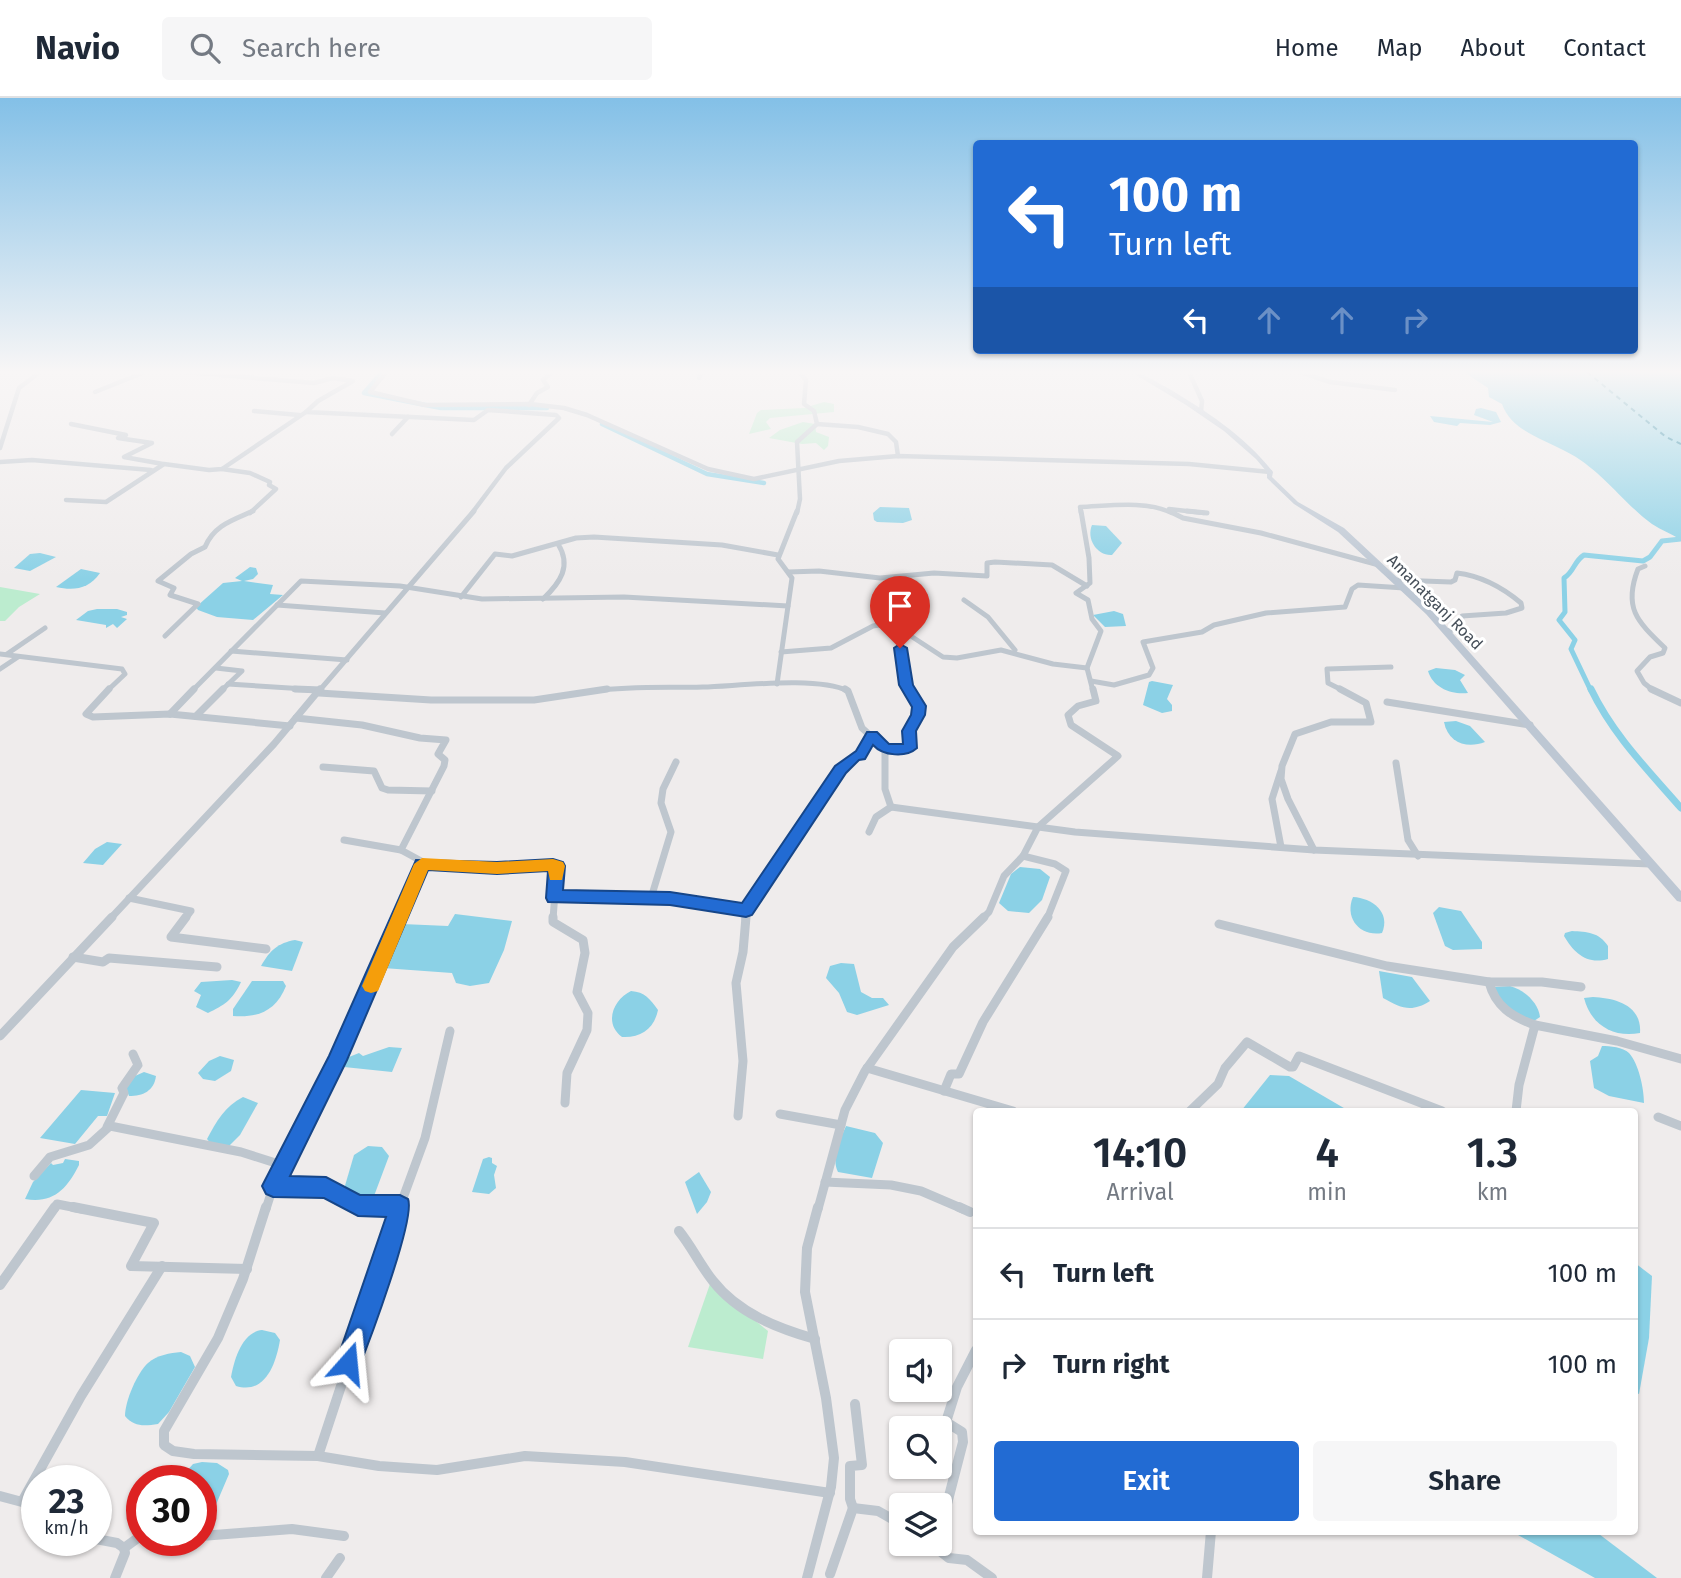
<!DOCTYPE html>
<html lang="en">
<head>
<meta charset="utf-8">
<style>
  :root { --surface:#fff; --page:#f6f6f7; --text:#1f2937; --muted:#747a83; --line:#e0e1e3; --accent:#226bd3 }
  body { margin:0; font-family:"Fira Sans",sans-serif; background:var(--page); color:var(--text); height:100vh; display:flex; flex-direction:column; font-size:26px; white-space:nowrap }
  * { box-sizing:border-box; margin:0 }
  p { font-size:23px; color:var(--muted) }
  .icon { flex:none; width:38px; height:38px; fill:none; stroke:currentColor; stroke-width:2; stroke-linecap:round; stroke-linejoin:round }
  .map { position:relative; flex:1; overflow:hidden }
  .side { position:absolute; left:973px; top:1010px; width:665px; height:427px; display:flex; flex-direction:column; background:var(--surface); border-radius:7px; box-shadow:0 2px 5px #0004 }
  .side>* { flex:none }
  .hud { position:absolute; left:973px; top:42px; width:665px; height:214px; border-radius:7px; box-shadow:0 2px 5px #0004; background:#226bd3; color:#fff; overflow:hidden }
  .buttons { position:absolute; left:889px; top:1241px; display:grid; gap:14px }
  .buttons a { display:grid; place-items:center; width:63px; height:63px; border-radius:7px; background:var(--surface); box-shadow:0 2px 5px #0004; font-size:35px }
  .speed { position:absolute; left:21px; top:1367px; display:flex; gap:14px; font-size:35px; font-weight:700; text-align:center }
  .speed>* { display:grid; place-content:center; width:91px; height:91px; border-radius:50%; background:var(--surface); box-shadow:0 2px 5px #0004; line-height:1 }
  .speed small { font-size:18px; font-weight:400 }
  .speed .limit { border:10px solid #d22; background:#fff; color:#111 }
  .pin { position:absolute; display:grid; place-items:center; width:60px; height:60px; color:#fff; margin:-72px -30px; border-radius:50% 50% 50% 0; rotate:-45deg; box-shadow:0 0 7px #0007 }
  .pin .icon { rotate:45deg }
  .me { position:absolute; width:77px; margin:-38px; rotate:18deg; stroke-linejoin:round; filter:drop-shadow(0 0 5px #0008) }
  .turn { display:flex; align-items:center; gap:24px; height:147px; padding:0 21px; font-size:32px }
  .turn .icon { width:91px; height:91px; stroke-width:2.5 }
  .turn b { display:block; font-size:49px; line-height:60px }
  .lanes { display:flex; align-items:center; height:66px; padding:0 21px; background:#0003; justify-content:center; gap:35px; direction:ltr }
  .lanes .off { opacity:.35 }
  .eta { display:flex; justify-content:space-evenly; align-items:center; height:119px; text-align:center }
  .eta b { font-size:42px; font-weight:600; line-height:49px }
  .action { display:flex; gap:14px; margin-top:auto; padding:14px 21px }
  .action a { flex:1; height:80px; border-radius:7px; background:var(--accent); color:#fff; font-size:28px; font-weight:600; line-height:80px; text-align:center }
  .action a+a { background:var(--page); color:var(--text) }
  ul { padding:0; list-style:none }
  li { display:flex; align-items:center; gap:21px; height:91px; padding:0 21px; border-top:2px solid var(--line) }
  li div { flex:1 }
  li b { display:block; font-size:26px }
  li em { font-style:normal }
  header { display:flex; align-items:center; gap:42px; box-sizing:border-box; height:98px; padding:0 35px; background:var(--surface); border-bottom:2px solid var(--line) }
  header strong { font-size:33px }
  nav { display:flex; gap:38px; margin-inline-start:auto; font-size:24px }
  .search { width:490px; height:63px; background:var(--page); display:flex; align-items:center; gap:18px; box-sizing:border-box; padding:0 24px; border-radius:7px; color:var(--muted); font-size:26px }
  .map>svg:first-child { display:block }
  .green { fill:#bceccf }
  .water { fill:#8bd1e6 }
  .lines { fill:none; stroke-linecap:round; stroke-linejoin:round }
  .canal-far2 { stroke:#8bd1e6; stroke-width:4.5 }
  .canal-far1 { stroke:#8bd1e6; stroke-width:5 }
  .canal { stroke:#8bd1e6; stroke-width:7 }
  .ferry { stroke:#137e9e; stroke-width:2; stroke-dasharray:5 4.5; stroke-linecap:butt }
  .street-far4 { stroke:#bec6ce; stroke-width:4.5 }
  .street-far3 { stroke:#bec6ce; stroke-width:5 }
  .street-far2 { stroke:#bec6ce; stroke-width:7 }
  .street-far1 { stroke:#bec6ce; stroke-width:9 }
  .street { stroke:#bec6ce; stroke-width:10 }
  .secondary { fill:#bdc7d3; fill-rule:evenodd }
  .route { fill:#226bd3; stroke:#164689; stroke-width:2 }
  .slow { fill:#f59e0b }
  .labels { text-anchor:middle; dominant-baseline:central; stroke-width:6; stroke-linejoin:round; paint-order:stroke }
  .far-street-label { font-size:16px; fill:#464f59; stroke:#fff }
</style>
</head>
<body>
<header>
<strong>Navio</strong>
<div class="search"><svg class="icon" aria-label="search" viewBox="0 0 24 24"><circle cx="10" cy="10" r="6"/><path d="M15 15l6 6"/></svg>Search here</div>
<nav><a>Home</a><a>Map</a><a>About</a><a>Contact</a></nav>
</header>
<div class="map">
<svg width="1681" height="1480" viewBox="0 0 1681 1480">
  <rect width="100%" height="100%" fill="#efecec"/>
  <!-- green -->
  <g class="green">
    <polygon points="824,304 834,306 834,314 770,320 766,324 771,331 749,336 757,315 761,312 804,310"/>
    <polygon points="803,324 815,326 816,334 829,339 828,348 824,352 816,345 802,346 769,340 780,332"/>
    <polygon points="0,490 0,489 40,496 19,509 5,523 0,523"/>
    <polygon points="710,1186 768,1233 763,1261 688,1249"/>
  </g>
  <!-- water -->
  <g class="water">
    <path d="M1464 274H1681V442C1672 436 1661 432 1652 426 1623 405 1600 370 1565 353 1542 341 1511 332 1502 306L1489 299 1488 290Z"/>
    <polygon points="1481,310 1496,314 1501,324 1490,327 1460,325 1457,328 1434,324 1430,318 1493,324 1474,317 1476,311"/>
    <polygon points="880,409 909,410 912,422 903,425 877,424 874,422 873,415"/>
    <path d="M1092 427 1106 428 1122 445 1112 457C1097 458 1086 441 1092 427Z"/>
    <polygon points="40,455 56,459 30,473 14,470 30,456"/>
    <polygon points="250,469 256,470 258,476 253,481 244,483 273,487 270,496 283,497 253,522 217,519 198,512 196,509 223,485 242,483 235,480"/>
    <path d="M81 471 100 475C89 491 74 493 56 489Z"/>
    <polygon points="97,511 117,511 127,514 127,517 121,519 127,521 117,530 113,526 106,530 106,527 76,522 88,513"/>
    <polygon points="1114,513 1123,516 1126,528 1105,529 1093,517"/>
    <path d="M1436 570 1455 572 1465 577 1460 582 1468 595C1452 597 1433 590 1428 573Z"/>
    <polygon points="1152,583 1173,587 1167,601 1172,607 1172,613 1162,615 1143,607 1149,584"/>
    <path d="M1456 623 1470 628 1485 644C1467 651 1448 645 1444 624Z"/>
    <polygon points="107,744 122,746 103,767 83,765 95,751"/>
    <polygon points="1020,769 1040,771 1050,779 1042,802 1029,815 1008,813 999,805 1011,776"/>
    <path d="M1353 799C1372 800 1391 814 1382 835 1360 839 1344 820 1353 799Z"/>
    <polygon points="1439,809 1461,813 1482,844 1482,851 1453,852 1445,848 1433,815"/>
    <polygon points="455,816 512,823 504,852 489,885 470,888 456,885 452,875 383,870 402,826 448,828"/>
    <path d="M1572 833C1587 834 1599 834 1608 848V861C1587 867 1574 855 1564 838L1565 835Z"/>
    <path d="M295 842 303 844 292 873 261 868C270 852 278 845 295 842Z"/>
    <polygon points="841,865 854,866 861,894 872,900 883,900 889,907 857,917 847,914 839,895 826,880 830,868"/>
    <path d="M1379 873 1412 879 1430 903C1411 915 1401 910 1383 900Z"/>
    <path d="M232 882 241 884C232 903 224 907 208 915L196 909 201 897 194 893 201 884Z"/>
    <path d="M252 883H283L286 888C276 913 258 920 233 918V911Z"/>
    <path d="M1510 888C1524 892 1538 904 1540 919L1534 923 1510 915 1493 889Z"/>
    <path d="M631 893C645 894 650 901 658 912 654 931 641 940 622 939 603 925 614 901 631 893Z"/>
    <path d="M1593 899C1615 900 1642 907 1640 935 1613 940 1591 927 1584 900Z"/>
    <path d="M1602 948C1610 948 1623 949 1629 955 1639 966 1644 991 1644 1005L1609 998 1594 990 1590 963 1598 958Z"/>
    <polygon points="389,949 402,950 392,974 344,969 349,959 359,955 363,958"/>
    <polygon points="220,958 234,962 231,973 215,983 203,981 198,975 209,963"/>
    <path d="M144 974 156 978C154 993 143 998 129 998L126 990 135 978Z"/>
    <polygon points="1270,977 1289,978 1349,1013 1241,1013"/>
    <polygon points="81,992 115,995 107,1018 98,1018 75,1046 40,1040"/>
    <path d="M243 999 258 1005 240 1037 228 1049 211 1046 207 1041C216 1024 225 1008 243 999Z"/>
    <path d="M846 1028 875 1035 883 1045 872 1080 838 1074C831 1060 840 1042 846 1028Z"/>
    <path d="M368 1048 382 1049 389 1058 374 1098C364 1106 349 1102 344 1091L354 1057Z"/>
    <polygon points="489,1059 492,1060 492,1065 497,1068 494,1077 496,1090 489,1096 472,1094 483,1061"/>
    <path d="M65 1061 79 1063V1067C67 1091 53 1106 25 1101L33 1084 51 1065 53 1067 63 1065Z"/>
    <polygon points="699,1074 711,1094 707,1104 697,1116 685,1084"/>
    <polygon points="1635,1165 1652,1178 1649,1240 1639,1296 1634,1294"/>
    <path d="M262 1232 275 1235 280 1242C276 1266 265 1297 236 1288L231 1279C234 1262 242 1234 262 1232Z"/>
    <path d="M181 1254 190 1258 195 1269 169 1314 158 1326C144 1328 134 1329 125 1318 125 1303 137 1275 148 1265 157 1257 170 1255 181 1254Z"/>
    <polygon points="202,1364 217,1365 228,1372 229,1376 212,1416 201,1431 201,1382 179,1382 193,1366"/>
    <polygon points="1511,1433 1595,1433 1657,1480 1595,1480"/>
  </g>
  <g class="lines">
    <!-- canal-far2 -->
    <g class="canal-far2">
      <polyline points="382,274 364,295 441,310 547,310"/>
      <polyline points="602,326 707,376 764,385"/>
    </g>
    <!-- canal-far1 -->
    <path class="canal-far1" d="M1591 593 1571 551 1575 542 1559 522 1565 514 1564 480C1574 474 1574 463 1584 457L1643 463 1650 459 1662 443 1681 441"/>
    <!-- canal -->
    <path class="canal" d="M1591 591C1613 637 1648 672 1681 710"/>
    <!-- ferry -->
    <polyline class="ferry" points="1587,274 1666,339 1681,346"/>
    <!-- street-far4 -->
    <g class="street-far4">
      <polyline points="185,274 314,285 333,280 353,283 318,303 306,314 474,322 488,312 556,317 559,320 506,370 472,415"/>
      <polyline points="386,274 370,294 425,307 530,306 564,310 587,317 708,371 754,381 839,363 898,358 1189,366 1270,374"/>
      <polyline points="1189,274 1202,303 1201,314"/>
      <polyline points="1300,274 1330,284 1395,292"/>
      <polyline points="699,280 702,274"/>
      <polyline points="95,294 145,274"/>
      <polyline points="529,307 537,295 548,289 543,282 552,274"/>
      <polyline points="254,313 299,317"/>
      <polyline points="71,326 126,337 118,340 152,345 124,359 163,366"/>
      <polyline points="817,326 858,329 888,336 896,344 898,358"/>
      <polyline points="392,336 408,319"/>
      <polyline points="0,350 19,290 40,274"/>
      <polyline points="0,364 32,362 151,372"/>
      <polyline points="222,371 250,375 270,384 269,387 276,391 250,415"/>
      <polyline points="66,402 106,404 164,366 209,372 222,371 306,314"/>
      <polyline points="1169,411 1204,415"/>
      <polyline points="797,415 800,401 797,344 817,326 814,313 804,306 806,282 799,274"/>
      <path d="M1081 415 1080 409C1108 408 1146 402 1172 415"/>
    </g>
    <!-- street-far3 -->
    <g class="street-far3">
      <polyline points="1081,413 1089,460 1090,485 1076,495 1088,502 1092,521 1101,533 1087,570 1093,593"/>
      <polyline points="1169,413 1183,420 1261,435 1379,467"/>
      <polyline points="1187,413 1207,415"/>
      <path d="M1645 468 1638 471C1623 510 1637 523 1665 550L1663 555 1650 559 1637 573 1644 585 1654 593"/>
      <polyline points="788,474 819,473 880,480 934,475 987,478 987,465 995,464 1052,467 1087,488"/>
      <path d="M1395 482 1451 484 1455 482 1457 475C1482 478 1502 489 1521 505L1522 510 1506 515 1462 518 1461 531 1446 533"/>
      <polyline points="461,499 495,456 512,458 576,440 594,439 722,447 778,457"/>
      <path d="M543 501C560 485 572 468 558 446"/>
      <polyline points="964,502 988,519 1015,552"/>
      <polyline points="277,507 385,515"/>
      <polyline points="897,528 902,571 909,593"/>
      <path d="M165 538 198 506 170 497 174 490 158 483 191 456 205 449C214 427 233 422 253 413"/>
      <polyline points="231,553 347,562"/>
      <polyline points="781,554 831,550 873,528 891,525 943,559 957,560 1001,552 1053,566 1087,570"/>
      <polyline points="0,556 122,571 125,576 107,593"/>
      <polyline points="7,556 45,530"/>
      <polyline points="216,570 242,573 221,593"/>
      <polyline points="0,571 18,559"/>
      <polyline points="1091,583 1114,587 1149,577 1153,570 1143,544 1202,534 1214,527 1266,515 1345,509 1352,491 1358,487 1404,490"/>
      <polyline points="228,586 321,592"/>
      <polyline points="777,586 792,480 778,461 797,413"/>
      <polyline points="192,593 301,483 400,488 482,501 624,499 788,508"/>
      <polyline points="319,593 474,413"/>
      <path d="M595 593C631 588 666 590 703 589 739 588 817 578 848 593"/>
      <polyline points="1344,593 1328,585 1327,571 1391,569"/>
    </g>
    <!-- street-far2 -->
    <g class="street-far2">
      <polyline points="109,591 86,616 93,619 170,616 290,628"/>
      <polyline points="295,591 321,592"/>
      <polyline points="845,591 848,593 862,630 885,651 885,691 891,709 876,719 869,734"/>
      <polyline points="1651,591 1681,605"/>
      <polyline points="319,595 431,602 534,602 607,591"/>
      <polyline points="1387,604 1530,627"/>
      <polyline points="170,616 194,591"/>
      <polyline points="196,618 223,591"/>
      <polyline points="296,620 362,627 420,640 446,642 438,656 445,662 444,668 401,752 423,764 401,821"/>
      <polyline points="885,651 910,650 911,636 919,608 908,591"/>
      <polyline points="1396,665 1408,742 1418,758"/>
      <polyline points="323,669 374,673 382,690 388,692 432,693"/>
      <polyline points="1281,673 1272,701 1281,749"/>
      <polyline points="891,709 1075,734 1314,752 1650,766"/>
      <polyline points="344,742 401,752"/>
      <polyline points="1314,752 1288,701 1281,681 1282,668 1295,636 1331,624 1371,624 1366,605 1340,591"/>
      <polyline points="1023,758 1055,766 1066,773 1047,821"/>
      <polyline points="422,766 497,770 557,768 553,821"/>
      <polyline points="129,800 191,813 185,821"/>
      <polyline points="554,800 626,798 746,813"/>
      <polyline points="651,800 671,734 661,705 663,691 676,664"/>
      <polyline points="110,821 274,646 320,591"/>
      <polyline points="745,821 746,813 840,671 855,657 860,657 872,637"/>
      <polyline points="982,821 989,814 1004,778 1023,758 1038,729 1118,658 1071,627 1068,617 1078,608 1096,603 1093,591"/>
    </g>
    <!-- street-far1 -->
    <g class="street-far1">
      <polyline points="186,819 171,839 266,851"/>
      <polyline points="553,819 553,824 583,842 585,855 577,894 588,915 587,932 567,975 565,1005"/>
      <polyline points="1219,826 1387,868 1489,884"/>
      <polyline points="73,859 103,864 109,860 217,869"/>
      <path d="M1535 927C1512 919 1495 908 1489 884H1542L1581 889"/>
      <polyline points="0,938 112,819"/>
      <polyline points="867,970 1013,1013"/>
      <polyline points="944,993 951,976 959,976 983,924 1048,819"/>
      <polyline points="1190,1013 1218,986 1225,970 1247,944 1290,969 1293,969 1299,958 1442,1013"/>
      <polyline points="1516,1013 1519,987 1535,927 1617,943 1681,961"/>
      <polyline points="780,1016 841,1027"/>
      <polyline points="738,1018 743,963 736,885 743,854 746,819"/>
      <polyline points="1658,1019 1681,1028"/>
      <polyline points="107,1029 124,995 122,990 138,967 133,956"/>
      <polyline points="34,1078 50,1059 89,1047 110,1028 241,1054 285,1068"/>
      <polyline points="825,1084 891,1087 921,1093 963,1111"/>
      <polyline points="273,1089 326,1090 358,1108 400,1108"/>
      <polyline points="54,1111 57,1106 82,1111"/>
      <polyline points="266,1111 273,1089 337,962 401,819"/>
      <polyline points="399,1111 425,1040 450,933"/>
      <polyline points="818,1111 845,1012 865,973 953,849 984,819"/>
    </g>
    <!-- street -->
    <g class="street">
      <polyline points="73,1109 154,1125 131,1168 247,1171"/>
      <polyline points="266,1109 243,1181 218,1240 164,1333 164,1347 173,1353 194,1356 318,1358 379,1368 437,1372 525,1358 625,1364 830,1395"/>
      <polyline points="959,1109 970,1114"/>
      <path d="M679 1133C692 1149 700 1167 713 1183 738 1215 777 1230 815 1241"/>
      <polyline points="0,1187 55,1109"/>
      <polyline points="318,1358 400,1109"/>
      <polyline points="0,1398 37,1408"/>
      <polyline points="23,1402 81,1298 162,1168"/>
      <polyline points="853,1410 850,1401 850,1368 862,1367 855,1306"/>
      <polyline points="940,1433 963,1344 962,1334 946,1324 957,1289 976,1252"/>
      <polyline points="201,1438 292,1431 344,1438"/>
      <polyline points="96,1441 117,1445 124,1450 125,1455 115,1480"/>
      <polyline points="931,1446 949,1460 967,1462 992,1480"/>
      <polyline points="124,1450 142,1437"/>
      <polyline points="830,1476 853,1410 878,1413 901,1426"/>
      <polyline points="326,1480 340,1460"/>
      <polyline points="807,1480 831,1389 834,1360 826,1300 805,1194 807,1150 818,1109"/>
      <polyline points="1207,1480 1211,1433"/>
    </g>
    <!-- secondary -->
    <path class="secondary" d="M1131 274C1143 274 1155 284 1166 289 1205 312 1245 338 1273 374L1272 379 1298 404 1344 430 1432 512 1681 793V804L1677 803 1426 516 1338 434 1294 406 1267 380V374L1256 361 1224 333 1186 307Z"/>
  </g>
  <!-- sky -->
  <linearGradient id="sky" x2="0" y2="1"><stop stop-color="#83c0e7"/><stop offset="0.57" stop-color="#f8f6f6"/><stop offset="1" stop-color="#f8f6f6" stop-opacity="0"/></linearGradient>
  <rect width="1681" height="481" fill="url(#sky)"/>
  <!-- route -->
  <path class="route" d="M900 546 907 550 913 587 926 608 925 617 916 633 917 650C906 660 883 658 873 647L865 661 859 662 846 675 752 817 746 819 670 807 548 804 546 800 548 773 497 776 428 772 347 962 290 1078 326 1079 360 1097H400L408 1101C416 1120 368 1247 357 1274L348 1277 340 1274 336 1265 386 1119 358 1118 324 1100 273 1099 266 1096 262 1088 329 958 416 762 497 764 553 761 563 764 565 768 563 792 670 794 742 805 835 668 856 653 867 634H877L889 646H903L902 633 911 617 912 609 899 587 894 550Z"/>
  <!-- slow -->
  <polygon class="slow" points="422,760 497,764 553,761 563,764 565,768 562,782 550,782 548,773 497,776 428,772 378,893 371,895 365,893 362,888 414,766"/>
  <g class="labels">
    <!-- far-street labels -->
    <g class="far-street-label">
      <text transform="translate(1435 504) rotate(45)">Amanatganj Road</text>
    </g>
  </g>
</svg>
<div class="buttons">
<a><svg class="icon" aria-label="sound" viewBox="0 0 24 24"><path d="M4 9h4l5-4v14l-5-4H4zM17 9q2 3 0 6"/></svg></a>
<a><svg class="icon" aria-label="search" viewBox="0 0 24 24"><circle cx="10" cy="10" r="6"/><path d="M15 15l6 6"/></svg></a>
<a><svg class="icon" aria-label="layers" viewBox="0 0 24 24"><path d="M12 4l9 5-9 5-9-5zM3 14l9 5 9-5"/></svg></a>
</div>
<div class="speed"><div>23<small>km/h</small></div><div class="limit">30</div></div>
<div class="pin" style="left:900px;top:550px;background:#d93025"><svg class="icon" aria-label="arrive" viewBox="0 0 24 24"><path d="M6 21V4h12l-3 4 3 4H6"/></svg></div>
<svg class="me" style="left:348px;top:1265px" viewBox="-20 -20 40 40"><path d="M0-17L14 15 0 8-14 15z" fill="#226bd3" stroke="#fff" stroke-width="4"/></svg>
<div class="hud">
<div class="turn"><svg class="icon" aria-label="left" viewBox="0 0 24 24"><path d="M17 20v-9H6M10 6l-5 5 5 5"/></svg><div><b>100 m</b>Turn left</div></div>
<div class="lanes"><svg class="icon" aria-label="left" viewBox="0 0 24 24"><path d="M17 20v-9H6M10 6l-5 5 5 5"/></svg><svg class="icon off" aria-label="ahead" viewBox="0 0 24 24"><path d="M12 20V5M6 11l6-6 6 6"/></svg><svg class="icon off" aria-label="ahead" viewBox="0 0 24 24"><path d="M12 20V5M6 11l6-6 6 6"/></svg><svg class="icon off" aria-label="right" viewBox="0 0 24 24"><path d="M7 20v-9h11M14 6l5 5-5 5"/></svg></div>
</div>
<section class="side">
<div class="eta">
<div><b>14:10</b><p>Arrival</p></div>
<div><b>4</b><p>min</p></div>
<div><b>1.3</b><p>km</p></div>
</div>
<ul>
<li><svg class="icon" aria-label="left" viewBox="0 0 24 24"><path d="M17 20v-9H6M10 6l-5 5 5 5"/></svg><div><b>Turn left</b></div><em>100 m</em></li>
<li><svg class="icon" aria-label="right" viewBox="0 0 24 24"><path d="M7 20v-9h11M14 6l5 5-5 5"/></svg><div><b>Turn right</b></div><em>100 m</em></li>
</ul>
<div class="action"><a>Exit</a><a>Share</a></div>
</section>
</div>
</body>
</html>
